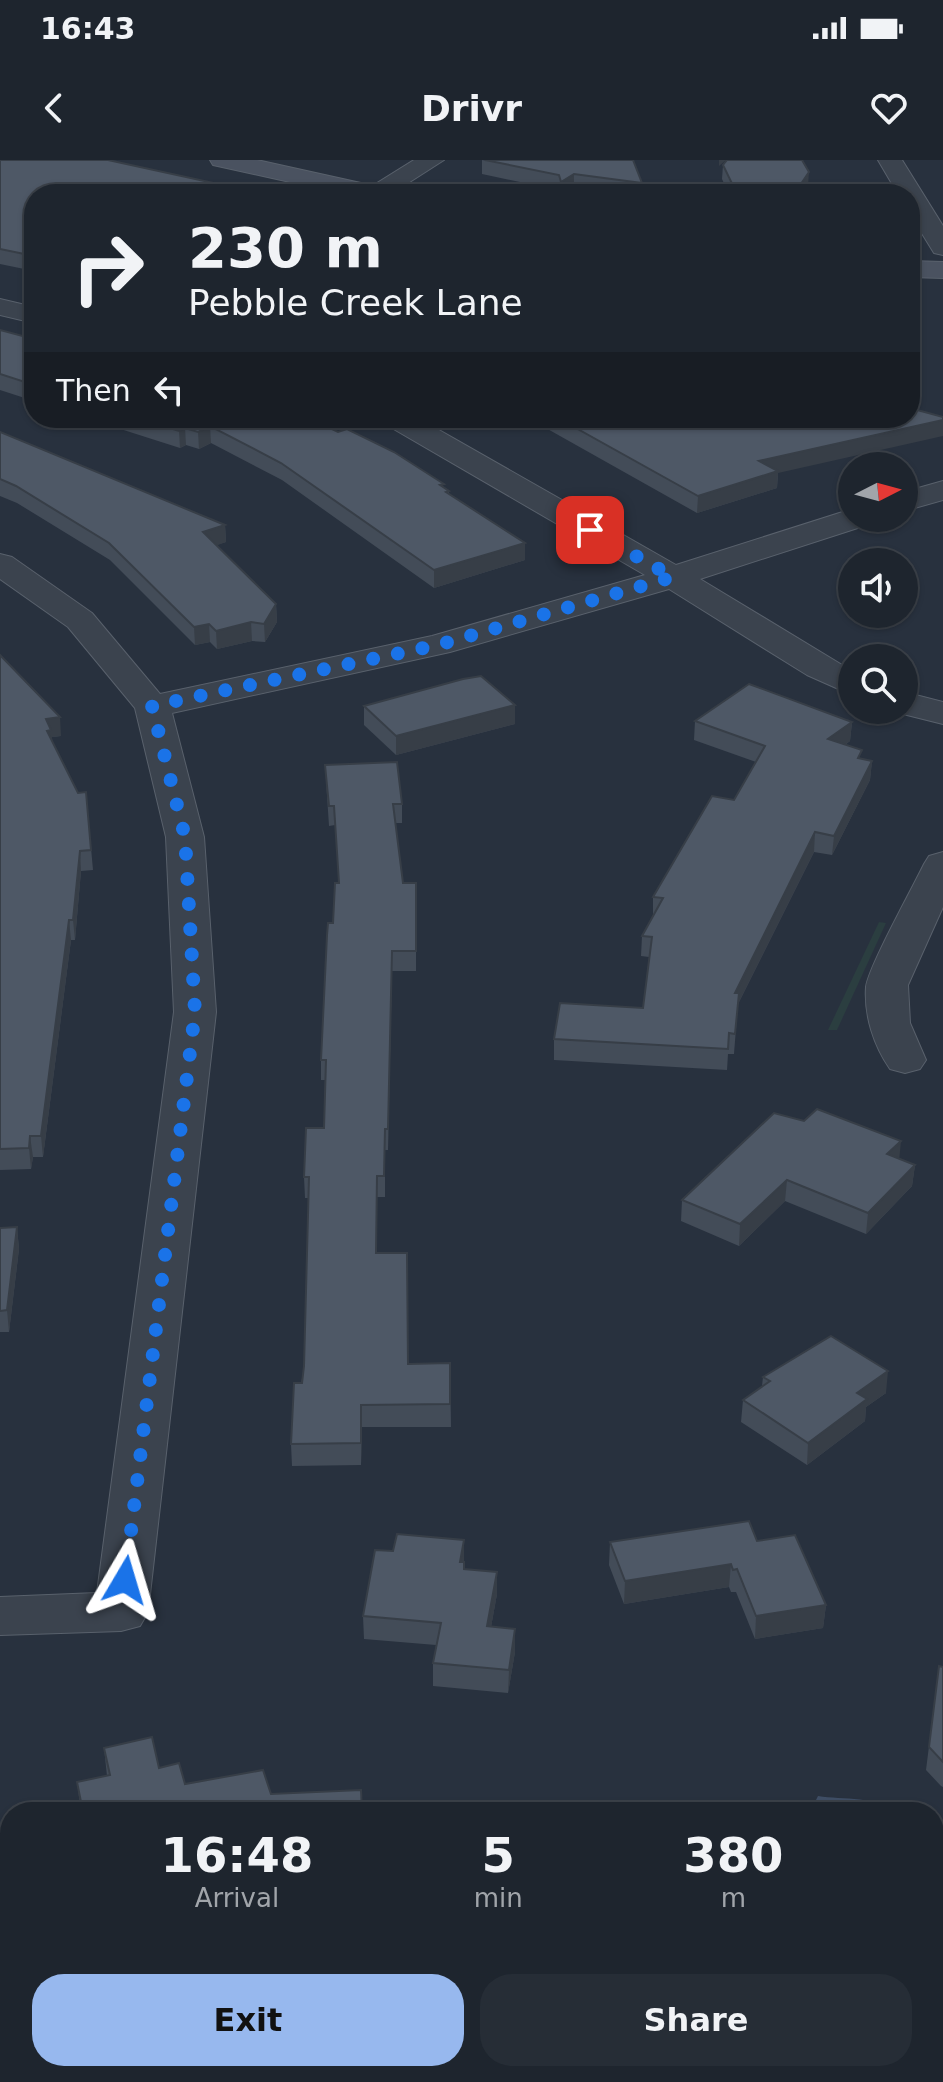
<!DOCTYPE html>
<html lang="en">
<head>
<meta charset="utf-8">
<style>
  :root { --surface:#1e252e; --page:#262d36; --text:#f1f3f6; --muted:#a1a5aa; --line:#3c424a; --accent:#97b8ee }
  body { margin:0; font-family:"DejaVu Sans",sans-serif; background:var(--page); color:var(--text); height:100vh; display:flex; flex-direction:column; font-size:30px; white-space:nowrap }
  * { box-sizing:border-box; margin:0 }
  p { font-size:26px; color:var(--muted) }
  .icon { flex:none; width:44px; height:44px; fill:none; stroke:currentColor; stroke-width:2; stroke-linecap:round; stroke-linejoin:round }
  .map { position:relative; flex:1; overflow:hidden }
  .side { position:absolute; left:0px; top:1642px; width:944px; height:280px; display:flex; flex-direction:column; background:var(--surface); border-radius:32px 32px 0 0; box-shadow:0 2px 6px #0004,0 0 0 2px var(--line) }
  .side>* { flex:none }
  .banner { position:absolute; left:24px; top:24px; width:896px; height:244px; border-radius:32px; box-shadow:0 2px 6px #0004,0 0 0 2px var(--line); background:#1e252e; color:var(--text); overflow:hidden }
  .needle { width:52px; rotate:84deg }
  .fabs { position:absolute; left:838px; top:292px; display:grid; gap:16px }
  .fabs a { display:grid; place-items:center; width:80px; height:80px; border-radius:50%; background:var(--surface); box-shadow:0 2px 6px #0004,0 0 0 2px var(--line); font-size:40px }
  .pin { position:absolute; display:grid; place-items:center; width:68px; height:68px; color:#fff; margin:-34px; border-radius:16px; box-shadow:0 4px 12px #0006 }
  .me { position:absolute; width:88px; margin:-44px; rotate:7deg; stroke-linejoin:round; filter:drop-shadow(0 0 6px #0008) }
  .turn { display:flex; align-items:center; gap:28px; height:168px; padding:0 32px; font-size:36px }
  .turn .icon { width:104px; height:104px; stroke-width:2.5 }
  .turn b { display:block; font-size:56px; line-height:68px }
  .then { display:flex; align-items:center; height:76px; padding:0 32px; background:#0003; gap:16px; font-size:30px }
  .eta { display:flex; justify-content:space-evenly; align-items:center; height:136px; text-align:center }
  .eta b { font-size:48px; font-weight:600; line-height:56px }
  .primary-button { display:flex; gap:16px; margin-top:auto; padding:16px 32px }
  .primary-button a { flex:1; height:92px; border-radius:32px; background:var(--accent); color:#111; font-size:32px; font-weight:600; line-height:92px; text-align:center }
  .primary-button a+a { background:var(--page); color:var(--text) }
  .status { display:flex; justify-content:space-between; align-items:center; height:56px; padding:0 40px; background:var(--surface); direction:ltr }
  .status svg { height:22px; fill:currentColor }
  header { display:flex; justify-content:space-between; align-items:center; height:104px; padding:0 32px; background:var(--surface); font-size:36px; font-weight:600 }
  .map>svg:first-child { display:block }
  .green { fill:#2b3e40 }
  .water { fill:#3f4e65 }
  .lines { fill:none; stroke-linecap:round; stroke-linejoin:round }
  .minor-casing { stroke:#59616c; stroke-width:2 }
  .tertiary-casing { stroke:#59616c; stroke-width:2 }
  .secondary-casing { stroke:#59616c; stroke-width:2 }
  .minor { fill:#3b434e; fill-rule:evenodd }
  .tertiary { fill:#3b434e; fill-rule:evenodd }
  .secondary { fill:#4a5260; fill-rule:evenodd }
  .wall { fill:#434c58 }
  .shaded-wall { fill:#373e47 }
  .building { fill:#4e5866; stroke:#373e47; stroke-width:2 }
  .route { stroke:#1a73e8; stroke-width:14; stroke-dasharray:0 25.2 }
</style>
</head>
<body>
<div class="status"><b>16:43</b><svg viewBox="0 0 49 12"><path d="M0 12V9h3v3zM5 12V6h3v6zM10 12V3h3v9zM15 12V0h3v12zM26 1h20v11H26zM47 4h2v5h-2z"/></svg></div>
<header><svg class="icon" aria-label="back" viewBox="0 0 24 24"><path d="M15 5l-7 7 7 7"/></svg>Drivr<svg class="icon" aria-label="heart" viewBox="0 0 24 24"><path d="M12 20l-8-8c-3-5 5-10 8-4 3-6 11-1 8 4z"/></svg></header>
<div class="map">
<svg width="943" height="1922" viewBox="0 0 943 1922">
  <rect width="100%" height="100%" fill="#28313e"/>
  <!-- green -->
  <polygon class="green" points="879,762 886,763 837,870 828,870"/>
  <!-- water -->
  <path class="water" d="M818 1636C843 1640 878 1636 896 1652H810Z"/>
  <g class="lines">
    <!-- minor casing -->
    <g class="minor-casing">
      <g id="minor">
        <polygon points="878,0 902,0 943,66 943,95 934,93 910,54 910,34 898,34"/>
        <polygon points="0,139 34,147 34,163 0,155"/>
        <polygon points="381,258 418,258 676,405 852,349 852,358 872,358 867,365 700,419 852,511 852,535 807,515 669,429 450,492 172,553 204,677 216,852 148,1452 140,1466 121,1471 0,1475 0,1437 97,1433 174,852 166,677 135,548 68,467 0,419 0,394 12,397 92,453 160,534 432,476 645,415 385,264"/>
        <polygon points="943,321 943,340 904,351 904,332"/>
        <polygon points="904,532 943,542 943,564 891,551 904,550"/>
        <path d="M943 692V747L908 825 910 863 926 900 920 909 905 913 890 909C874 886 864 856 866 827 869 806 912 729 924 704L929 696Z"/>
      </g>
    </g>
    <!-- tertiary casing -->
    <g class="tertiary-casing">
      <polygon id="tertiary" points="414,0 444,0 391,34 361,33"/>
    </g>
    <!-- secondary casing -->
    <g class="secondary-casing">
      <g id="secondary">
        <polygon points="210,0 257,0 388,29 392,34 344,34 213,5"/>
        <polygon points="910,101 943,102 943,118 910,117"/>
      </g>
    </g>
    <!-- minor -->
    <use href="#minor" class="minor"/>
    <!-- tertiary -->
    <use href="#tertiary" class="tertiary"/>
    <!-- secondary -->
    <use href="#secondary" class="secondary"/>
  </g>
  <!-- wall -->
  <g class="wall">
    <polygon points="0,0 34,34 34,111 0,104"/>
    <polygon points="482,0 642,23 642,34 612,34 574,29 565,34 560,34 558,30 482,14"/>
    <polygon points="723,5 808,26 803,34 729,34 722,19"/>
    <polygon points="0,170 34,179 34,241 0,230"/>
    <polygon points="86,258 305,258 449,331 449,334 525,400 434,428 282,320 211,283 199,289 186,285 180,288"/>
    <polygon points="528,258 689,258 702,265 778,313 777,328 697,353"/>
    <polygon points="0,272 225,365 226,382 216,385 276,444 277,462 265,482 252,481 217,489 210,482 195,485 110,400 17,343 0,336"/>
    <polygon points="0,495 61,576 52,577 52,582 78,633 86,632 93,710 81,711 75,780 71,780 43,997 33,997 31,1009 0,1010"/>
    <polygon points="515,545 515,564 396,595 364,565 364,546"/>
    <polygon points="695,561 852,562 850,581 845,585 861,599 872,601 870,620 832,695 814,692 738,844 734,894 728,894 727,910 554,900 554,879 643,848 649,797 641,796 642,776 653,756 653,737 734,640 756,602 694,580"/>
    <polygon points="325,605 402,644 402,663 395,663 403,723 416,723 416,811 392,811 388,990 385,990 385,1037 377,1037 377,1093 408,1204 450,1203 451,1267 362,1267 361,1305 292,1306 291,1284 304,1206 309,1038 305,1038 304,1017 324,968 325,920 321,920 321,900 333,763 339,723 335,665 329,666"/>
    <polygon points="899,999 915,1005 912,1026 866,1074 785,1041 739,1086 681,1061 682,1040"/>
    <polygon points="17,1067 19,1089 9,1172 0,1172 0,1068"/>
    <polygon points="763,1217 886,1233 866,1247 865,1261 807,1305 741,1262 743,1240 762,1226"/>
    <polygon points="464,1380 464,1409 497,1434 491,1467 515,1492 508,1533 433,1526 433,1503 436,1485 364,1479 363,1456 393,1391"/>
    <polygon points="757,1381 826,1445 823,1468 755,1479 736,1432 731,1432 729,1427 624,1444 609,1405 610,1382"/>
    <polygon points="939,1506 943,1507 943,1627 941,1626 926,1610"/>
    <polygon points="104,1588 159,1608 185,1624 271,1634 362,1652 81,1652 77,1622 107,1616"/>
  </g>
  <!-- shaded-wall -->
  <g class="shaded-wall">
    <polygon points="719,0 726,0 719,6"/>
    <polygon points="809,12 808,26 803,34 794,34"/>
    <polygon points="574,14 574,29 565,34 560,34 561,22"/>
    <polygon points="943,260 943,276 778,313 777,328 697,353 698,336 759,301"/>
    <polygon points="210,266 211,283 199,289 198,272"/>
    <polygon points="185,268 186,285 180,288 179,271"/>
    <polygon points="225,365 226,382 204,390 203,372"/>
    <polygon points="525,383 525,400 434,428 434,410"/>
    <polygon points="276,444 277,462 265,482 264,464"/>
    <polygon points="251,462 252,481 217,489 216,471"/>
    <polygon points="209,464 210,482 195,485 194,467"/>
    <polygon points="515,545 515,564 396,595 396,576"/>
    <polygon points="60,557 61,576 52,577 53,589 49,590 46,559"/>
    <polygon points="852,562 850,581 827,598 828,579"/>
    <polygon points="872,601 870,620 832,695 834,676"/>
    <polygon points="815,672 814,692 738,844 734,894 738,845 735,833"/>
    <polygon points="80,691 81,711 75,780 73,760"/>
    <polygon points="69,760 71,780 43,997 41,976"/>
    <polygon points="392,791 392,811 388,990 388,969"/>
    <polygon points="30,976 33,997 31,1009 29,988"/>
    <polygon points="901,981 899,1002 887,994"/>
    <polygon points="915,1005 912,1026 866,1074 868,1053"/>
    <polygon points="787,1020 785,1041 739,1086 740,1064"/>
    <polygon points="17,1067 19,1089 9,1172 7,1150"/>
    <polygon points="888,1211 886,1233 866,1247 865,1261 807,1305 808,1283 857,1233"/>
    <polygon points="361,1245 362,1267 361,1305"/>
    <polygon points="464,1380 464,1402 460,1402"/>
    <polygon points="731,1404 729,1427 624,1444 625,1421"/>
    <polygon points="497,1412 497,1434 487,1489 487,1466"/>
    <polygon points="826,1445 823,1468 755,1479 756,1456"/>
    <polygon points="515,1469 515,1492 508,1533 509,1510"/>
  </g>
  <!-- building -->
  <g class="building">
    <polygon points="0,0 108,0 264,34 34,34 34,96 0,89"/>
    <polygon points="485,0 633,0 642,23 574,14 561,22 559,15"/>
    <polygon points="727,0 802,0 809,12 794,34 737,34 723,5"/>
    <polygon points="0,170 34,179 34,225 0,214"/>
    <polygon points="910,248 943,257 943,260 759,301 778,311 698,336 558,258 689,258 702,265 732,258 910,258"/>
    <polygon points="137,258 305,258 317,262 338,272 347,269 394,292 444,324 440,325 449,331 446,332 525,383 434,410 281,303 210,266 198,272 185,268 179,271"/>
    <polygon points="0,272 225,365 203,372 276,444 264,464 251,462 216,471 209,464 194,467 109,383 16,326 0,319"/>
    <polygon points="0,495 60,557 46,559 51,570 47,571 78,633 86,632 91,690 80,691 73,760 69,760 41,976 30,976 29,988 0,989"/>
    <polygon points="481,516 515,545 396,576 364,546 463,519"/>
    <polygon points="749,524 852,562 828,579 862,590 858,598 872,601 834,676 815,672 735,833 739,833 735,874 729,873 728,889 554,879 560,843 643,848 652,777 642,776 663,738 653,737 712,636 734,640 765,586 695,561"/>
    <polygon points="397,602 402,644 393,644 403,723 416,723 416,791 392,791 388,969 385,969 384,1016 377,1016 376,1093 407,1093 408,1204 450,1203 450,1244 361,1245 361,1283 291,1284 294,1223 302,1223 304,1206 309,1017 304,1017 306,968 324,968 326,900 321,900 327,775 328,763 333,763 335,723 339,723 334,646 329,646 325,605"/>
    <polygon points="817,949 901,981 887,994 915,1005 868,1053 787,1020 740,1064 682,1040 774,953 804,961"/>
    <polygon points="17,1067 7,1150 0,1151 0,1068"/>
    <polygon points="831,1176 888,1211 857,1233 867,1239 808,1283 743,1240 770,1221 763,1217"/>
    <polygon points="749,1361 757,1381 795,1375 826,1445 756,1456 737,1409 733,1410 731,1404 625,1421 610,1382"/>
    <polygon points="397,1374 464,1380 460,1402 464,1402 464,1409 497,1412 487,1466 515,1469 509,1510 433,1503 441,1463 363,1456 375,1390 393,1391"/>
    <polygon points="939,1506 943,1507 943,1602 929,1587"/>
    <polygon points="152,1577 159,1608 179,1603 185,1624 263,1610 271,1634 361,1630 362,1652 83,1652 77,1622 110,1615 104,1588"/>
  </g>
  <g class="lines">
    <!-- route -->
    <polyline class="route" points="125,1420 195,852 185,677 152,546 438,485 673,417 590,370"/>
  </g>
</svg>
<div class="fabs">
<a><svg class="needle" viewBox="-14 -14 28 28"><path d="M0-13l5 13h-10z" fill="#e53935"/><path d="M0 13l5-13h-10z" fill="#a1a5aa"/></svg></a>
<a><svg class="icon" aria-label="sound" viewBox="0 0 24 24"><path d="M4 9h4l5-4v14l-5-4H4zM17 9q2 3 0 6"/></svg></a>
<a><svg class="icon" aria-label="search" viewBox="0 0 24 24"><circle cx="10" cy="10" r="6"/><path d="M15 15l6 6"/></svg></a>
</div>
<div class="pin" style="left:590px;top:370px;background:#d93025"><svg class="icon" aria-label="arrive" viewBox="0 0 24 24"><path d="M6 21V4h12l-3 4 3 4H6"/></svg></div>
<svg class="me" style="left:125px;top:1420px" viewBox="-20 -20 40 40"><path d="M0-17L14 15 0 8-14 15z" fill="#1a73e8" stroke="#fff" stroke-width="4"/></svg>
<div class="banner">
<div class="turn"><svg class="icon" aria-label="right" viewBox="0 0 24 24"><path d="M7 20v-9h11M14 6l5 5-5 5"/></svg><div><b>230 m</b>Pebble Creek Lane</div></div>
<div class="then">Then<svg class="icon" aria-label="left" viewBox="0 0 24 24"><path d="M17 20v-9H6M10 6l-5 5 5 5"/></svg></div>
</div>
<section class="side">
<div class="eta">
<div><b>16:48</b><p>Arrival</p></div>
<div><b>5</b><p>min</p></div>
<div><b>380</b><p>m</p></div>
</div>
<div class="primary-button"><a>Exit</a><a>Share</a></div>
</section>
</div>
</body>
</html>
